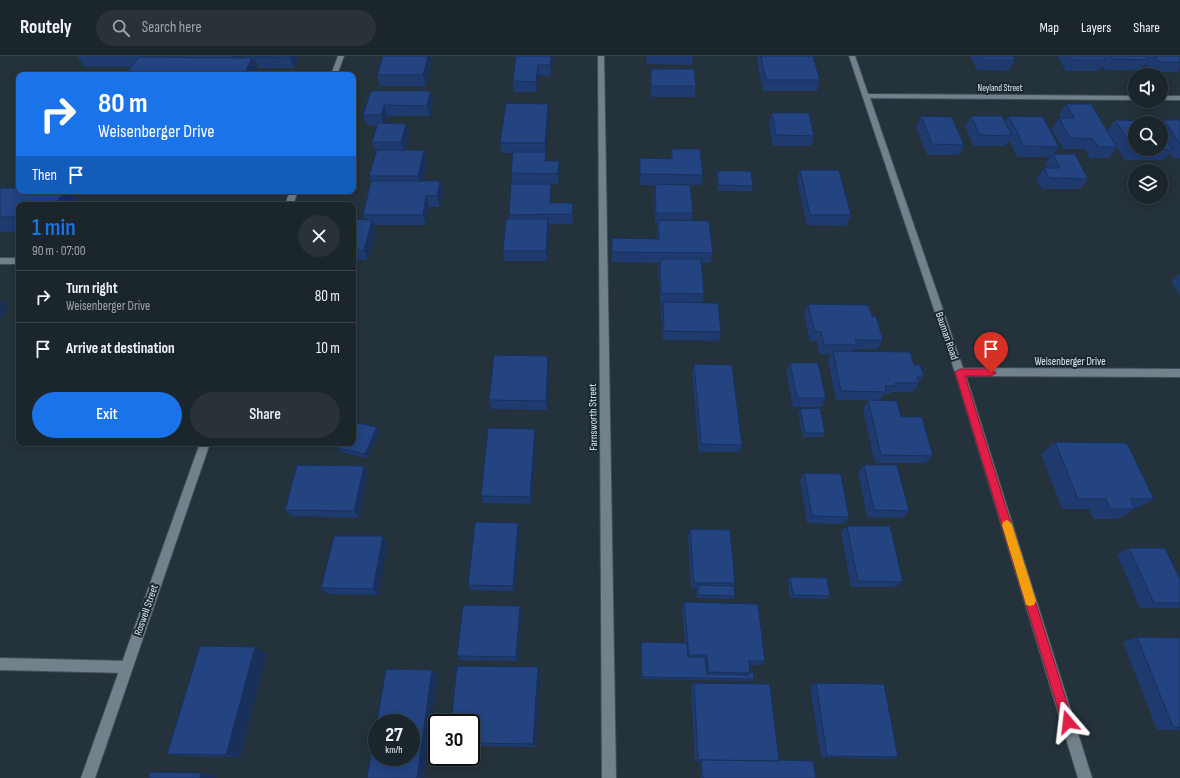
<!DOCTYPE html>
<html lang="en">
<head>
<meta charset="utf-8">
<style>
  :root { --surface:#1b262c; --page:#283238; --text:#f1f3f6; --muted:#a0a5a9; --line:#394348; --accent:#1a73e8 }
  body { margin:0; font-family:"Sofia Sans Condensed",sans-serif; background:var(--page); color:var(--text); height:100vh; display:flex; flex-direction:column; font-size:15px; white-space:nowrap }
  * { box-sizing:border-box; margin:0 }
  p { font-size:13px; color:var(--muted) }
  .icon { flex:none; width:22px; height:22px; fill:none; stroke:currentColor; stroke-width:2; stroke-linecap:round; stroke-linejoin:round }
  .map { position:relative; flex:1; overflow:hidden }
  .side { position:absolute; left:16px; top:146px; width:340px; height:244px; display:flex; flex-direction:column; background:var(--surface); border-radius:8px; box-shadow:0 2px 10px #0003,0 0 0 1px var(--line) }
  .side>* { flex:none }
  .hud { position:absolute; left:16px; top:16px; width:340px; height:122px; border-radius:8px; box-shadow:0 2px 10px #0003,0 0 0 1px var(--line); background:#1a73e8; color:#fff; overflow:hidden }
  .fabs { position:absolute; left:1128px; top:12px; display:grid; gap:8px }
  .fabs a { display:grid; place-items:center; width:40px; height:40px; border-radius:50%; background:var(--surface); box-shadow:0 2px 10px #0003,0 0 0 1px var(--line); font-size:20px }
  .speed { position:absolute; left:368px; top:658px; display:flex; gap:8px; font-size:20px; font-weight:700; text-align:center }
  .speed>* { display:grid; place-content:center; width:52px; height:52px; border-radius:50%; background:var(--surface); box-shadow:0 2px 10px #0003,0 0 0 1px var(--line); line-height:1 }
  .speed small { font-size:10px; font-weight:400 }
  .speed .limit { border:2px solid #111; border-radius:6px; background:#fff; color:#111 }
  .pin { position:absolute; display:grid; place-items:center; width:34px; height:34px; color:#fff; margin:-41px -17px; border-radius:50% 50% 50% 0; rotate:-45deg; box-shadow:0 0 4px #0007 }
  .pin .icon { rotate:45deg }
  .me { position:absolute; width:44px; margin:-22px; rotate:343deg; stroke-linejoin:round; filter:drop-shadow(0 0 3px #0008) }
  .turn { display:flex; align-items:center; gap:14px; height:84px; padding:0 16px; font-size:18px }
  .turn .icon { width:52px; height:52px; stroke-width:2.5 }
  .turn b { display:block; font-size:28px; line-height:34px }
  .then { display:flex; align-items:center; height:38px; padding:0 16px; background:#0003; gap:8px; font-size:15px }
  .round { display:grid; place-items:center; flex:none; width:42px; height:42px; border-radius:21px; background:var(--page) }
  .headline { display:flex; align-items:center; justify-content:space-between; height:68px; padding:0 16px }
  h1 { font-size:24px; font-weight:600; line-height:30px; color:var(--accent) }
  .primary-button { display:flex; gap:8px; margin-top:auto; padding:8px 16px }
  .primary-button a { flex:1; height:46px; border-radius:24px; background:var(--accent); color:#fff; font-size:16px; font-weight:600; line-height:46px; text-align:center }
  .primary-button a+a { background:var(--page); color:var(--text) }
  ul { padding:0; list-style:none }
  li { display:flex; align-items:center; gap:12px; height:52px; padding:0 16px; border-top:1px solid var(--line) }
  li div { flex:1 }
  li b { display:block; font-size:15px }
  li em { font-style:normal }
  header { display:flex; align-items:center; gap:24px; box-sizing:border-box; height:56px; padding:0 20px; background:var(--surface); border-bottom:1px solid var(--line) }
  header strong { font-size:19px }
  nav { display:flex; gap:22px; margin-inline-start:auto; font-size:14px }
  .search { width:280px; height:36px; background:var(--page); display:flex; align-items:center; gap:10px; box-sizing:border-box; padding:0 14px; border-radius:22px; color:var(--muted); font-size:15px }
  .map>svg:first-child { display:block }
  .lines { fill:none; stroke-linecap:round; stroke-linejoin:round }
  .service-casing { stroke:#445057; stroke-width:2 }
  .minor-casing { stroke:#445057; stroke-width:2 }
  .service { fill:#72828c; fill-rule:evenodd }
  .minor { fill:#72828c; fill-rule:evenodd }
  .wall { fill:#1e3a6f }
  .shaded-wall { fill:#18305a }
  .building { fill:#234481; stroke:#18305a; fill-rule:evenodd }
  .route { fill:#e11d48; stroke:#92132f }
  .slow { fill:#f59e0b }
  .labels { text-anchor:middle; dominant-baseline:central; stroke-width:4; stroke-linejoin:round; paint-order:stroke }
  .far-street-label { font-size:9px; fill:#dfe8ee; stroke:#1a2830 }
  .street-label { font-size:11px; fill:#dfe8ee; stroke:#1a2830 }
</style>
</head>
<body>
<header>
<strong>Routely</strong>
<div class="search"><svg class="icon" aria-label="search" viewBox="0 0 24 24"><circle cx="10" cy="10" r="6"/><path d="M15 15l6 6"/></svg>Search here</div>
<nav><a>Map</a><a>Layers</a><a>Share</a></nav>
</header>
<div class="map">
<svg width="1180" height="722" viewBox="0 0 1180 722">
  <rect width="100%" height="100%" fill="#24323b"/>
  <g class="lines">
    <!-- service casing -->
    <g class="service-casing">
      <polygon id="service" points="0,602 127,605 131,607 133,611 131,615 127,617 0,614"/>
    </g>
    <!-- minor casing -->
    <g class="minor-casing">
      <g id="minor">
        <polygon points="338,0 344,0 337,19 331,19"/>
        <polygon points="598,0 604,0 616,722 602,722"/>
        <polygon points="849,0 855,0 868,38 1135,40 1135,44 870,42 963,312 1180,313 1180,321 966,320 1092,722 1078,722 955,316"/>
        <rect x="1161" y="40" width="19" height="4"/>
        <polygon points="290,135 298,135 293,149 285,149"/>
        <rect x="0" y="202" width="19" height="6"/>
        <polygon points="200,387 210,387 95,722 81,722"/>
      </g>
    </g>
    <!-- service -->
    <use href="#service" class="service"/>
    <!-- minor -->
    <use href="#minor" class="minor"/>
  </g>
  <!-- wall -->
  <g class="wall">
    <polygon points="77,0 243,0 242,2 246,2 245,0 300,0 294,12 259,12 254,2 253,2 259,17 131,11 85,11"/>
    <polygon points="516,0 553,0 551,20 538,19 537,36 514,36 513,25"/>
    <polygon points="646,0 693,0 692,9 647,8"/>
    <polygon points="758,0 813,0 820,24 817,35 763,35 757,5"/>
    <polygon points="970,0 1013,0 1015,4 1009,15 977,14"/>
    <polygon points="1057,0 1180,0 1180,12 1177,16 1151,16 1145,8 1140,14 1105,14 1102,10 1099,15 1066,15"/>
    <polygon points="432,4 426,30 380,30 377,19"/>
    <polygon points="651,13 696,30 694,41 651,41 650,24"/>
    <polygon points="371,35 430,35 433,46 430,60 387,60 385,67 406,68 409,78 405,94 424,94 427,105 422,125 443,136 440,151 429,151 426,169 374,169 376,174 368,204 353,204 353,163 365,164 363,159 371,125 369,120 376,96 372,86 377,70 367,69 363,59"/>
    <polygon points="1066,48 1107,75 1115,64 1161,93 1161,68 1164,64 1180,64 1180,102 1173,102 1170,97 1163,104 1125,104 1117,91 1109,102 1090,102 1085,93 1063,93 1052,73 1059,62 1061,62 1059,59"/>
    <polygon points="772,57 814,80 811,90 773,90 769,67"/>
    <polygon points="549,58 546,96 546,105 559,105 559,115 558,128 551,128 551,147 573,147 573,168 549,168 549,173 547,205 504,205 503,195 509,163 509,159 525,128 512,128 511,117 513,97 502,97 500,87"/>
    <polygon points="921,60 964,89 959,99 927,99 916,71"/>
    <polygon points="971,60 1005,66 1009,60 1059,91 1054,98 1088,123 1080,133 1042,133 1036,123 1044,112 1047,112 1045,108 1050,101 1017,101 1009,84 1005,90 973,90 965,70"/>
    <polygon points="672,93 703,119 701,129 690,129 693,157 691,164 713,197 710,207 701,207 704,238 702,246 721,276 719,285 663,284 661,255 662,247 660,247 658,213 659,207 611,206 612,182 657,183 657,167 655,167 654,139 655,129 640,129 639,113 640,102 670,103"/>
    <polygon points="800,114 851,159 846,170 807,169 797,124"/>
    <polygon points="717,115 753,130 752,135 718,135 716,120"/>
    <polygon points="0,132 68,135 77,146 84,146 87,149 19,149 19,176 0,176"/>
    <polygon points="1180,217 1180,240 1171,225"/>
    <polygon points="808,248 872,260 883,284 877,293 854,293 853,295 914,309 924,320 919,326 919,327 912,336 892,336 890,338 884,338 880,344 901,361 933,400 925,407 875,407 863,353 868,344 836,344 828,304 831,298 819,298 817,285 810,285 804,258"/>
    <polygon points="790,307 826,342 822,351 793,351 786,316"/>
    <polygon points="694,308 742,389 739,396 699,396 692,317"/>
    <polygon points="549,309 547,354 491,353 489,344"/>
    <polygon points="800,353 825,377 823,381 803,381 798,357"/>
    <polygon points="377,371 380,376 367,402 340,396 337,392"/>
    <polygon points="535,373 536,381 531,448 483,447 481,440"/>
    <polygon points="1055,386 1154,443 1117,463 1093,463 1089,453 1062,453 1041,398"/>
    <polygon points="864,409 909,455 902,462 867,461 858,416"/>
    <polygon points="364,410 368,418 359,462 292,460 285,454"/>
    <polygon points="804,417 849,461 843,468 807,467 800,424"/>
    <polygon points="847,470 903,526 895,531 851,531 841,476"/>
    <polygon points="520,473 515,535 471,534 468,529"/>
    <polygon points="690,473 735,527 734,530 735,540 733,543 697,542 696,532 691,532 688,480"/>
    <polygon points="388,487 378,539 328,538 321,532"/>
    <polygon points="1129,492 1180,523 1180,551 1177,552 1140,552 1117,498"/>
    <polygon points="790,521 830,540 827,543 790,542 788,524"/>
    <polygon points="684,546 765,605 761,609 750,609 750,616 754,623 752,625 641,623 641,586 685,587 682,552"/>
    <polygon points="520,550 521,555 518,605 460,604 457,600"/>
    <polygon points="1137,581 1180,582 1180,674 1157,674 1123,586"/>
    <polygon points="267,597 240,701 183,700 167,698"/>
    <polygon points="538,611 540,617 536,691 471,690 471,667"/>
    <polygon points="694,627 779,704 816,722 701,722 700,705 695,705 691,630"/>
    <polygon points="816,627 898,701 890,703 821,701 810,630"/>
  </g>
  <!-- shaded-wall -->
  <g class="shaded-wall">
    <polygon points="231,0 243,0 237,12"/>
    <polygon points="291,0 300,0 294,12 290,2"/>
    <polygon points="428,0 431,0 432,4 426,30 423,19"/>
    <polygon points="551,0 553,0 551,20 550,9"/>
    <polygon points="252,2 259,17 258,19 244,19"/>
    <polygon points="538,9 538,19 537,36 536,26"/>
    <polygon points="430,35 433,46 430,60 427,50"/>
    <polygon points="548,48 549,58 546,96 546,106 545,105 545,87"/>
    <polygon points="384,49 387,60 384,70 381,59"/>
    <polygon points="406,68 409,78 404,97 401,86"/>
    <polygon points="424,94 427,105 421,131 418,120"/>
    <polygon points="559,105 559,115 558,128 558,118"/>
    <polygon points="440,125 443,136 440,151 437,140"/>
    <polygon points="551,128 551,157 550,147"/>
    <polygon points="64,135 68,135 78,146 57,146"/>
    <polygon points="426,140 429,151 426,169 423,159"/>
    <polygon points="84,146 87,149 82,149"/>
    <polygon points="548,163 549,173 547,205 546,195"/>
    <polygon points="372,164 376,174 368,204 364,194"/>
    <polygon points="0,244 8,251 0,263"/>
    <polygon points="548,300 549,309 547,354 546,345"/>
    <polygon points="377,371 380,376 367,402 365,398"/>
    <polygon points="535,373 536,381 531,448 530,441"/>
    <polygon points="364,410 368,418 359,462 354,455"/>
    <polygon points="518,467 520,473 515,535 513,530"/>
    <polygon points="383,480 388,487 378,539 373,533"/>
    <polygon points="520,550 521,555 518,605 516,601"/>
    <polygon points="255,591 267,597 240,701 226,699"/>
    <polygon points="538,611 540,617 536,691 533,688"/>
    <polygon points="432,614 438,619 424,722 417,722"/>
    <polygon points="201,717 216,719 215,722 200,722"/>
  </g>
  <!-- building -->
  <g class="building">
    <polygon points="255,0 291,0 290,2 254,1"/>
    <polygon points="383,0 428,0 423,19 377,19"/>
    <polygon points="516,0 551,0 550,9 538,9 536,26 513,25"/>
    <polygon points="761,0 813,0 820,24 766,24"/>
    <polygon points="981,0 1013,0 1015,4 983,4"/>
    <polygon points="1070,0 1103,0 1106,4 1073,4"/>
    <polygon points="1110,0 1146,0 1148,4 1113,3"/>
    <polygon points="1155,0 1180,0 1180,6 1159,6"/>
    <polygon points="138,1 252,2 244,19 126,19"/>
    <polygon points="651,13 694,13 696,30 651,30"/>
    <polygon points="371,35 430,35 427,50 384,49 381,59 363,59"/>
    <polygon points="506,47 548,48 545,87 500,87"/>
    <polygon points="1066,48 1091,48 1117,91 1098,91 1093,83 1070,82 1059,62 1074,62"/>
    <polygon points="772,57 809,57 814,80 776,79"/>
    <polygon points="921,60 952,61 964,89 932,88"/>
    <polygon points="971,60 1002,60 1012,80 980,79"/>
    <polygon points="1009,60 1043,61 1059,91 1024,90"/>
    <polygon points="1115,64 1153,65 1154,67 1135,67 1135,93 1161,93 1161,77 1173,94 1134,93"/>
    <polygon points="1164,64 1180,64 1180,88"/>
    <polygon points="378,67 406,68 401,86 372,86"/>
    <polygon points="672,93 700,93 703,119 640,118 640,102 672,103"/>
    <polygon points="377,94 424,94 418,120 369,120"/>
    <polygon points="513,96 546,96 545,105 559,105 558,118 511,117"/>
    <polygon points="1053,98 1075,98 1088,123 1049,122 1044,112 1060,112"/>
    <polygon points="800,114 839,114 851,159 810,159"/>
    <polygon points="717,115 751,115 753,130 719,129"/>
    <polygon points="371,125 440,125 437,140 426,140 423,159 363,159"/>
    <polygon points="511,128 551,128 550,147 573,147 572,158 509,159"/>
    <polygon points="655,128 690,129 693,157 656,157"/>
    <polygon points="0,132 19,132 19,135 64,135 57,146 84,146 82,149 19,149 19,161 0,161"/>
    <polygon points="353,163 372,164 364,194 353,194"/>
    <polygon points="506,163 548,163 546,195 503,195"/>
    <polygon points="658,164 709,165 713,197 612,196 612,182 659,183"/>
    <polygon points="660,203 701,203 704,238 661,237"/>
    <polygon points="663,246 718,247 721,276 664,275"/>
    <polygon points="808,248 868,249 872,260 876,260 883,284 855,284 857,289 824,289 821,276 815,276"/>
    <polygon points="833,295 910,296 914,309 920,309 924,320 917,320 919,327 895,327 896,330 885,330 886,336 841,335"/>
    <polygon points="494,299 548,300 546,345 489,344"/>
    <polygon points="790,307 818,307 826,342 797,342"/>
    <polygon points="694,308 732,309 742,389 701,388"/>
    <polygon points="868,344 897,345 901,361 922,361 933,400 881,399"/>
    <polygon points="820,352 825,377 805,377 800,353"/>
    <polygon points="353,366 377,371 365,398 337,392 339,387 353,387"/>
    <polygon points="488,372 535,373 530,441 481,440"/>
    <polygon points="1055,386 1127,387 1154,443 1130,443 1135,453 1110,453 1106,443 1078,443"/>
    <polygon points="297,409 364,410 354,455 285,454"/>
    <polygon points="864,409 897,409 909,455 874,454"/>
    <polygon points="804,417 841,418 849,461 812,460"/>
    <polygon points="475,466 518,467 513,530 468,529"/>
    <polygon points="847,470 890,470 903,526 858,525"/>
    <polygon points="690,473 730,474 735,527 694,527"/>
    <polygon points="334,480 383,480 373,533 321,532"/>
    <polygon points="1129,492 1165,492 1180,523 1180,547 1154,547"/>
    <polygon points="790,521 827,522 830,540 793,539"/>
    <polygon points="698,529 734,530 735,540 698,539"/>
    <polygon points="684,546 758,548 765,605 749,605 750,617 708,616 707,599 689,599"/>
    <polygon points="463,549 520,550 516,601 457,600"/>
    <polygon points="1137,581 1180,582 1180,672 1173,671"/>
    <polygon points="641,586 687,587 688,601 705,601 707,618 748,619 750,617 750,616 753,616 754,623 642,621"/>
    <polygon points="200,590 255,591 226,699 167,698"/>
    <polygon points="457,610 538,611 533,688 471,687 471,667 451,667"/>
    <path d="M386 613 432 614 417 722H367ZM377 667H411V701H377Z"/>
    <polygon points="694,627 770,628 779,705 698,704"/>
    <polygon points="816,627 884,628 898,701 827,700"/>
    <polygon points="701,704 779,705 779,704 813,705 816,722 703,722"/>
    <polygon points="150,716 201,717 200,722 148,722"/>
  </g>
  <!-- route -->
  <polygon class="route" points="960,313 991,313 996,317 991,320 965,320 1073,666 1072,670 1068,672 1063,670 1062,666 955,316"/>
  <!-- slow -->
  <polygon class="slow" points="1007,464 1010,466 1012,469 1036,545 1034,549 1030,550 1026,549 1025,545 1002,469 1003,466"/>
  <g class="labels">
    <!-- far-street labels -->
    <g class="far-street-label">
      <text x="1000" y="32">Neyland Street</text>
    </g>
    <!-- street labels -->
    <g class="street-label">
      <text transform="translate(947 280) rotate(71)">Bauman Road</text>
      <text x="1070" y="305">Weisenberger Drive</text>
      <text transform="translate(593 361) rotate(-91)">Farnsworth Street</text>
      <text transform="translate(146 554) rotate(-71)">Roswell Street</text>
    </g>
  </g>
</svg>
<div class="fabs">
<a><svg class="icon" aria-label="sound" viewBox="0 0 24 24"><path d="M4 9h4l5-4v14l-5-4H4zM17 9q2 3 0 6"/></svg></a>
<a><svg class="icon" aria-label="search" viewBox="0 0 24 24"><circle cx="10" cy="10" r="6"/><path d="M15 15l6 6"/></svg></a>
<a><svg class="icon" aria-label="layers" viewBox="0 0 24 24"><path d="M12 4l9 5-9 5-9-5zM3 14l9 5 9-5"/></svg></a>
</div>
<div class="speed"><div>27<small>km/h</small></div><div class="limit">30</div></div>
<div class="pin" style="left:991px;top:317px;background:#d93025"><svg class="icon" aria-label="arrive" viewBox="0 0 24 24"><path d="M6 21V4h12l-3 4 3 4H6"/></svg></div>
<svg class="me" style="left:1068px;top:666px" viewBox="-20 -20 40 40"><path d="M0-17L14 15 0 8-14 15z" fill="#e11d48" stroke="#fff" stroke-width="4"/></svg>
<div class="hud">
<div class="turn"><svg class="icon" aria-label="right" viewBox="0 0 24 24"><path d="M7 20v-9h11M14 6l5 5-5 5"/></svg><div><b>80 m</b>Weisenberger Drive</div></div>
<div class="then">Then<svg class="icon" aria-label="arrive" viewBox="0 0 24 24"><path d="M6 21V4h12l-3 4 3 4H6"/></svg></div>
</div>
<section class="side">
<div class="headline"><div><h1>1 min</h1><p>90 m · 07:00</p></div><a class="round"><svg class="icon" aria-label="close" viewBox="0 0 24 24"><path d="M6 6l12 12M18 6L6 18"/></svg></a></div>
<ul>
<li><svg class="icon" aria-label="right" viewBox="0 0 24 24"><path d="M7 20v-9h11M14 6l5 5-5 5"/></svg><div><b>Turn right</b><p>Weisenberger Drive</p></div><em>80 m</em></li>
<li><svg class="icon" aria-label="arrive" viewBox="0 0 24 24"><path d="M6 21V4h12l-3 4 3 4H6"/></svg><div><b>Arrive at destination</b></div><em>10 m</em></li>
</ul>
<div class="primary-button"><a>Exit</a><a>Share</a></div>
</section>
</div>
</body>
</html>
